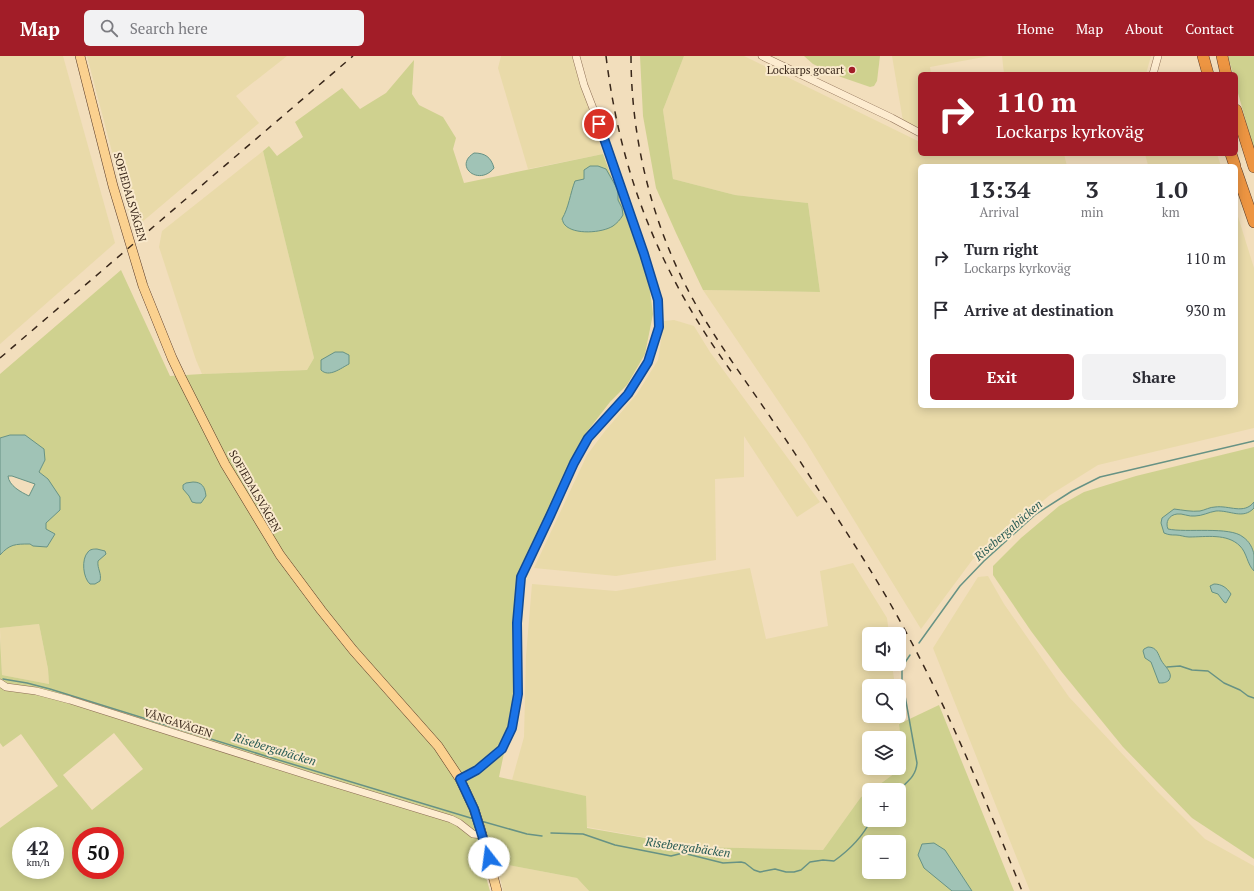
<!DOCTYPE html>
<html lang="en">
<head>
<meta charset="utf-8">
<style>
  :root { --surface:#fff; --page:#f2f2f3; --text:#2b2b33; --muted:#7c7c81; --accent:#a21d28 }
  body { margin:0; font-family:"PT Serif",serif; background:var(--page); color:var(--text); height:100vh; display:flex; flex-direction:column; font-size:15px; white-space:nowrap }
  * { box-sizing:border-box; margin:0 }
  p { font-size:13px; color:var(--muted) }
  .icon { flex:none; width:22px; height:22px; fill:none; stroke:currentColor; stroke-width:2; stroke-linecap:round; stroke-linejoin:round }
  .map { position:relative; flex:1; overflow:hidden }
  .side { position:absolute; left:918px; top:108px; width:320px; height:244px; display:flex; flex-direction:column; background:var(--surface); border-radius:6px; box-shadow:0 2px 10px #0003 }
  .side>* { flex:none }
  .hud { position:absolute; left:918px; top:16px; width:320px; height:84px; border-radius:6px; box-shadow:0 2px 10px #0003; background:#a21d28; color:#fff; overflow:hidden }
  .tools { position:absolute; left:862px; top:571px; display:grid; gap:8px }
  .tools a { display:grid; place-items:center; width:44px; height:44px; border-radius:6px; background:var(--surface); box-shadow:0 2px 10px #0003; font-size:20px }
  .speed { position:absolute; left:12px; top:771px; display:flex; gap:8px; font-size:20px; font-weight:700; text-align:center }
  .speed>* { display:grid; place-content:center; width:52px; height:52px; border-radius:50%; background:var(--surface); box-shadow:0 2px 10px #0003; line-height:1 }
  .speed small { font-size:10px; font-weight:400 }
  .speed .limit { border:6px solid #d22; background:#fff; color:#111 }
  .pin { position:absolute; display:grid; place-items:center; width:34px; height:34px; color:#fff; margin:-17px; border:2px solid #fff; border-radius:50%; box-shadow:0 1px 4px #0007 }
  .me { position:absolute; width:44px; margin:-22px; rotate:345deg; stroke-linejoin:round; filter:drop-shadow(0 0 3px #0008) }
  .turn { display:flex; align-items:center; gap:14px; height:84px; padding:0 12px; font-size:18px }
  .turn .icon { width:52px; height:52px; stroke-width:2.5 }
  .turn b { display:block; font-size:28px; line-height:34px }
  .eta { display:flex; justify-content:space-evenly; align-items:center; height:68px; text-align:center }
  .eta b { font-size:24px; font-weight:700; line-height:28px }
  .primary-button { display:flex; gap:8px; margin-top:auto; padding:8px 12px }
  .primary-button a { flex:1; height:46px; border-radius:6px; background:var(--accent); color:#fff; font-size:16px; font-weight:700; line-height:46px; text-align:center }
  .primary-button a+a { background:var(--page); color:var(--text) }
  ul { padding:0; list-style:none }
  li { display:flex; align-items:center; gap:12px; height:52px; padding:0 12px }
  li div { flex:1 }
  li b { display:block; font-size:15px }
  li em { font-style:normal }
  header { display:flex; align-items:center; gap:24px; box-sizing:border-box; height:56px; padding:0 20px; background:var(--accent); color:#fff }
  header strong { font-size:19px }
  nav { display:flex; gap:22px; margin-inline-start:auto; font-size:14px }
  .search { width:280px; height:36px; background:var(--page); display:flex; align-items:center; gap:10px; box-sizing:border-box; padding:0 14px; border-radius:6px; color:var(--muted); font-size:15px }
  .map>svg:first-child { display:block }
  .farmland { fill:#e9daa9; fill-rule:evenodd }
  .green { fill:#cfd18f; fill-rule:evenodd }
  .water { fill:#a0c3b6; stroke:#679284; fill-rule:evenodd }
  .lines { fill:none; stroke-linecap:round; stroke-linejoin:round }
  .stream { stroke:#679284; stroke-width:1.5 }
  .minor-casing { stroke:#8c6d54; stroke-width:8 }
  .major-casing { stroke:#593b29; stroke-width:10 }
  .highway-casing { stroke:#593b29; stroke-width:12 }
  .minor { stroke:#fdecd0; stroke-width:7 }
  .major { stroke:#fbd18f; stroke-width:9 }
  .highway { stroke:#ed9542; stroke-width:11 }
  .rail { stroke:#39271a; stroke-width:1.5; stroke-dasharray:7 7; stroke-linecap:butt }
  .route-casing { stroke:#114b97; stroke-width:10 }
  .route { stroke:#1a73e8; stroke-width:7 }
  .poi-dot { fill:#a21d28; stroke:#f9e9cc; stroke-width:1.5 }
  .labels { text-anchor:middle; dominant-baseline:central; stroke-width:4; stroke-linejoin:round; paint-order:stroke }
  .poi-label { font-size:11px; fill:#39271a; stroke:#f9e9cc; text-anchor:end }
  .street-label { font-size:11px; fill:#39271a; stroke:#f9e9cc }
  .water-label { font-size:12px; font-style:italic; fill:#285b54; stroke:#f9e9cc }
</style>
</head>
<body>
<header>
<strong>Map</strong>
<div class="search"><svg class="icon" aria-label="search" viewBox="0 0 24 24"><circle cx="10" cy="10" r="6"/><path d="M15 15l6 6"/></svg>Search here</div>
<nav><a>Home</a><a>Map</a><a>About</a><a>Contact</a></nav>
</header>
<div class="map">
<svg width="1254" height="835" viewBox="0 0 1254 835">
  <rect width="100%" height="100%" fill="#f2debc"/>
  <!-- farmland -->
  <g class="farmland">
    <polygon points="0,0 63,0 115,187 0,288"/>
    <polygon points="87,0 287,0 236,40 259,67 135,172 124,142"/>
    <polygon points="501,0 573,0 592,64 603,98 528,113 498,12"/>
    <polygon points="684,0 744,0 920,86 920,98 951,98 954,99 1064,98 1067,110 920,110 920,350 1236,350 1236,154 1254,212 1254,372 1098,409 1050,439 973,503 921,573 806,386 703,234 820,236 808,147 735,139 673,123 663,54"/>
    <polygon points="892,0 989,0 930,11 931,18 920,18 920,72 903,65"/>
    <polygon points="1002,0 1151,0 1146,18 1004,18"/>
    <polygon points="263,95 314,302 307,314 202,318 196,304 159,191 162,175"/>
    <polygon points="1145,98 1217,98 1221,110 1144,110 1148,109"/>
    <polygon points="674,264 694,270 710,296 820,446 797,461 744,380 744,421 715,423 716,504 616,520 534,512 587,399 605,375 637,338 658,304 664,265"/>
    <path d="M853 507 887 562 889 578H869V608H892L895 630H869V660H898L903 711 872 734H869V736L861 741 823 794 698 791 587 771 585 740 512 724 524 681 526 600 532 528 616 535 750 512 766 583 828 570 820 515ZM869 682H899V712H869Z"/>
    <polygon points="988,520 1004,548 1069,641 1157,735 1205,783 1254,810 1254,835 1030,835 933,592 978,521"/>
    <polygon points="39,568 48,613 49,628 2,619 0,572"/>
    <polygon points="497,807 577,822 589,835 503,835"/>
  </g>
  <!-- green -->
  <g class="green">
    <polygon points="640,0 684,0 663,54 673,123 735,139 808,147 820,236 703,234 676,177 656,132 643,60"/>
    <polygon points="804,0 880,0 877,25 874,30 870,31 841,21 813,8"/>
    <polygon points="1228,0 1254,0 1254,94 1236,30 1236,18 1233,18"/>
    <path d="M414 4 412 38 419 49 443 61 456 82 453 93 464 127 603 98 648 220 653 258 645 298 627 329 610 346 586 377 518 518 512 659 499 721 586 740 587 772 698 791 823 794 861 741 869 736V764H899V734H872L903 711 899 668 939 649 1014 835H589L577 822 481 804 490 835H0V772L58 730 21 678 3 691 0 687V581L2 619 49 628 48 613 39 568 0 572V499C2 497 4 494 6 492 17 483 34 489 47 491L55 478 46 473 45 467 60 454 48 423 39 416 45 404 10 379 0 382V318L121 214 170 320 202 318 307 314 314 302 263 95 269 90 277 100 303 81 295 66 342 32 360 53 386 37ZM114 677 143 713 92 754 63 719ZM21 780H55V814H21ZM81 780H115V814H81ZM869 786H899V816H869Z"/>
    <polygon points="1254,391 1254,803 1192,762 1123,691 1061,615 1031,575 993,519 993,510 1021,482 1059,450 1084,436 1136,420"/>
  </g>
  <!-- water -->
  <g class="water">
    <path d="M474 97C485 97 491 101 494 112 479 131 453 110 474 97Z"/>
    <path d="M590 110H598L606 113 618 134V144L622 152 623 159C620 164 617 167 613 170 602 177 574 179 565 169 563 167 563 165 562 163 569 151 570 138 575 125L584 123V114Z"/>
    <path d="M335 296H343L349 299V308C341 312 329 322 321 314V304Z"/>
    <path d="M10 379H25L44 393 45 404 39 416 48 423 60 441V454L46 467V473L55 478 47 491 33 490 30 488C15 488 10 488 0 499V382ZM12 420 35 428 29 440C21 436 9 430 8 420Z"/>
    <path d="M193 426C202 426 205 431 206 440L201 447H196L192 446 189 440 183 433V429L186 427Z"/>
    <path d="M1254 446V452C1243 464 1230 454 1216 455 1209 456 1202 460 1195 460 1189 461 1182 457 1177 458 1169 459 1165 466 1168 473 1186 477 1230 470 1243 481 1249 485 1253 492 1254 499 1254 504 1254 510 1254 515 1247 508 1247 497 1240 490 1227 477 1206 481 1189 481 1185 481 1180 479 1176 479 1171 479 1169 479 1164 477L1161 467 1162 462 1174 453C1183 454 1191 456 1200 455 1205 454 1210 451 1215 451 1229 449 1244 459 1254 446Z"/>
    <path d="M97 493 105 495 106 498 98 505C97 513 102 517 100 525L95 528H90C83 522 81 503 88 496 90 493 94 493 97 493Z"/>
    <path d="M1214 528C1222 528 1227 532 1231 538L1226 547 1224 546 1218 538 1212 536 1210 530Z"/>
    <path d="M1148 591C1157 591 1158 598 1161 604 1164 610 1174 617 1169 624 1166 627 1163 627 1159 627L1151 606 1145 602 1143 595 1144 593Z"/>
    <polygon points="934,787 945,794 972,835 952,835 924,812 918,799 922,788"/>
  </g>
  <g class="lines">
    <!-- stream -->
    <g class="stream">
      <polyline points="919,587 960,530 984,505 1036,458 1072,435 1100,421 1254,385"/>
      <polyline points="1167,611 1180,610 1192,614 1208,615 1224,627 1240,634 1248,640 1254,642"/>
      <polyline points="3,623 27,627 50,633 272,702 474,763"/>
      <path d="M899 734C908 725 916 720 917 707L902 623V611L910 599"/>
      <polyline points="481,765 527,778 542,780"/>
      <path d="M551 777 583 778 615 789 671 800 683 797 723 807 741 806 745 807 754 814 760 816 775 813 786 816H794L801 814 810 806 823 804 834 805C848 795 863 780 871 764"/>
    </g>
    <!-- minor casing -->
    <g class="minor-casing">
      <g id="minor">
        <polyline points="762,0 892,62 920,77"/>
        <polyline points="1153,18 1158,0"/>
        <polyline points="0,627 6,631 36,635 70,644 313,721 451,763 459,767 473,778 483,779"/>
        <polyline points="460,723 477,714 502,693 512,672 518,638 517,567 521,521 574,407 588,382 628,338 648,306 659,271 658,244 644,198 604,81 584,29 576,0"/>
      </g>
    </g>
    <!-- major casing -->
    <g class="major-casing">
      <polyline id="major" points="80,0 113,130 143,230 172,302 181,321 225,408 280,499 321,554 353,594 438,690 460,723 474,753 481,775 497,835"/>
    </g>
    <!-- highway casing -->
    <g class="highway-casing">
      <g id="highway">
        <polyline points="1203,0 1208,18"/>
        <polyline points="1222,0 1226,18"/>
        <polyline points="1236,54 1254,111"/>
        <polyline points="1231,98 1235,110"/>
        <polyline points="1236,114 1254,166"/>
      </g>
    </g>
    <!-- minor -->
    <use href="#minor" class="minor"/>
    <!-- major -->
    <use href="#major" class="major"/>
    <!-- highway -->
    <use href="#highway" class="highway"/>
    <!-- rail -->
    <g class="rail">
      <path d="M606 0C621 122 661 219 733 318"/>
      <path d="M631 0C631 85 653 173 695 247 719 289 748 328 775 368 792 392 808 418 824 442 846 475 867 508 887 542 941 635 982 735 1022 835"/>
      <polyline points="0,302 353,0"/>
    </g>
  </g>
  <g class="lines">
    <!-- route casing -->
    <g class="route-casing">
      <polyline id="route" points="489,802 474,753 460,723 477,714 502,693 512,672 518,638 517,567 521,521 550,460 574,407 588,382 628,338 648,306 659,271 658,244 644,198 599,68"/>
    </g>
    <!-- route -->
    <use href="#route" class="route"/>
  </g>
  <!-- markers -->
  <circle class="poi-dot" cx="852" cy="14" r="4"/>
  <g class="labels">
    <!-- poi labels -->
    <g class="poi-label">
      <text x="844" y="14">Lockarps gocart</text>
    </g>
    <!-- street labels -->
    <g class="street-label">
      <text transform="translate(130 141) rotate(74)">SOFIEDALSVÄGEN</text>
      <text transform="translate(255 435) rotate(60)">SOFIEDALSVÄGEN</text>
      <text transform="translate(178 667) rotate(18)">VÅNGAVÄGEN</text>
    </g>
    <!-- water labels -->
    <g class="water-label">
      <text transform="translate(1008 474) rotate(-41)">Risebergabäcken</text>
      <text transform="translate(275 693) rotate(17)">Risebergabäcken</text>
      <text transform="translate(688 791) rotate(8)">Risebergabäcken</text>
    </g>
  </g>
</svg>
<div class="tools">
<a><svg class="icon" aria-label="sound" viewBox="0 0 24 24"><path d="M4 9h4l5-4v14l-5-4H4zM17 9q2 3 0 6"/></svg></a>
<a><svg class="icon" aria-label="search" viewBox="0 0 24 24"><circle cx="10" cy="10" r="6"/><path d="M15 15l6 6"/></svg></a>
<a><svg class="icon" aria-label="layers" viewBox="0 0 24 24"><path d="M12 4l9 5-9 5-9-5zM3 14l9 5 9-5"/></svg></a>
<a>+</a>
<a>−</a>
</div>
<div class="speed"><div>42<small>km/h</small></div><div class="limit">50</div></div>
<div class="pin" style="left:599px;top:68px;background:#d93025"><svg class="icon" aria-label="arrive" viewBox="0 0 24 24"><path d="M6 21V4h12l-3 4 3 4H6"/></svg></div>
<svg class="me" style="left:489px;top:802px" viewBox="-20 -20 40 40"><circle r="19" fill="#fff"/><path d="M0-13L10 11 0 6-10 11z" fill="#1a73e8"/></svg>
<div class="hud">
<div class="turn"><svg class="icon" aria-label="right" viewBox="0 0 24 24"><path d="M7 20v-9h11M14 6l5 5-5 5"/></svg><div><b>110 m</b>Lockarps kyrkoväg</div></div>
</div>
<section class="side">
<div class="eta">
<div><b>13:34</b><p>Arrival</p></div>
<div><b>3</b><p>min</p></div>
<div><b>1.0</b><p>km</p></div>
</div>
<ul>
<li><svg class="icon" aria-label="right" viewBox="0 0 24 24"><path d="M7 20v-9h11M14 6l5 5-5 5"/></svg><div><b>Turn right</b><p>Lockarps kyrkoväg</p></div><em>110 m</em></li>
<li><svg class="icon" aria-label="arrive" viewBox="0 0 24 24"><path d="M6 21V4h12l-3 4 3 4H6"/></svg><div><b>Arrive at destination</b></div><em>930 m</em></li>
</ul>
<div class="primary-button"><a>Exit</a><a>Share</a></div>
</section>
</div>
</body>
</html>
